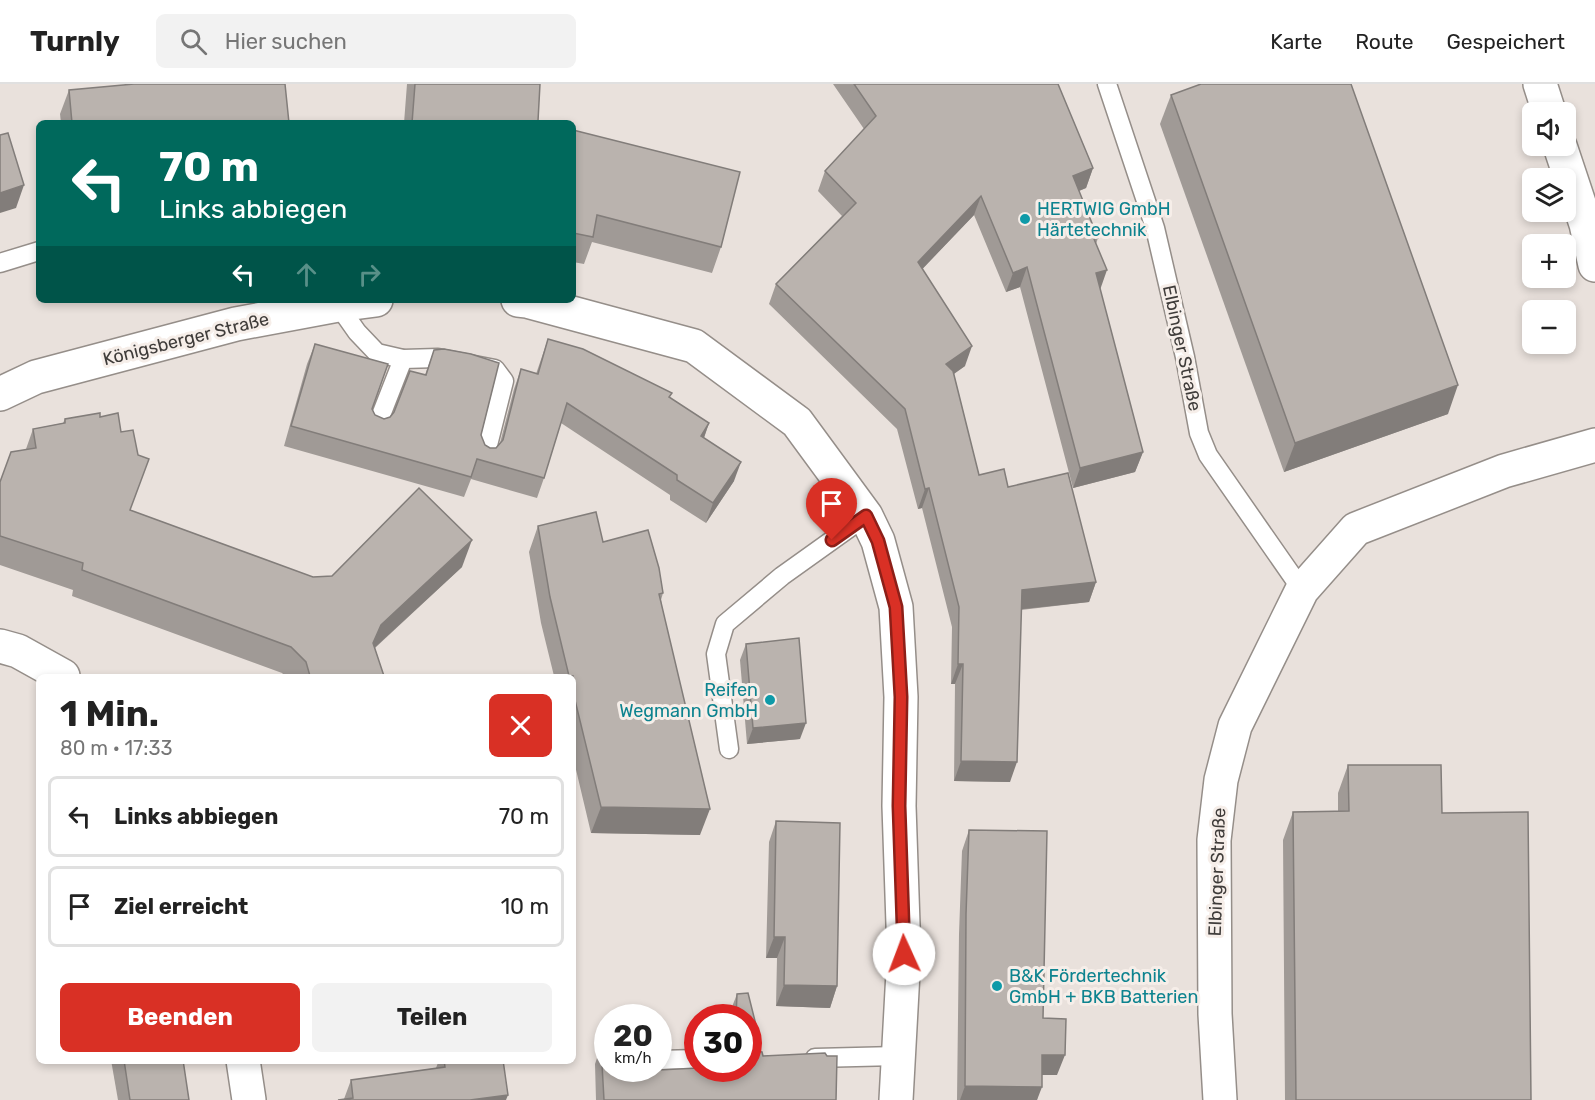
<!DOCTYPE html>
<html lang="de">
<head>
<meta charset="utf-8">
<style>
  :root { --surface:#fff; --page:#f2f2f2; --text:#222; --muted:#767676; --line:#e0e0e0; --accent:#d93025 }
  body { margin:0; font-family:Rubik,sans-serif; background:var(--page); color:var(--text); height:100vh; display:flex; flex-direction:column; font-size:22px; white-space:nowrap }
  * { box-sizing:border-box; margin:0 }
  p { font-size:20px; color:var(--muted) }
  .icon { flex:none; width:33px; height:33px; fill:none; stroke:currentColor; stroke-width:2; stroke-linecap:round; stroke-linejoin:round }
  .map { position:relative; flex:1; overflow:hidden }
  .panel { position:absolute; left:36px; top:590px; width:540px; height:390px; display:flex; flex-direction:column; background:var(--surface); border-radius:9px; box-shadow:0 3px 9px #0003 }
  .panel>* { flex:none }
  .banner { position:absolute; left:36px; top:36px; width:540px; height:183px; border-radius:9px; box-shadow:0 3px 9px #0003; background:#00695c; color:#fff; overflow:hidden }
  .controls { position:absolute; left:1522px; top:18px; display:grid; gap:12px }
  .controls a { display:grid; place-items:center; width:54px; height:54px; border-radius:9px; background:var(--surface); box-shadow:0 3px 9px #0003; font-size:30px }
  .speed { position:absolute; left:594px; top:920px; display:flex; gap:12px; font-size:30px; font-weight:700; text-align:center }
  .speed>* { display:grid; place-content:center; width:78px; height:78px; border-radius:50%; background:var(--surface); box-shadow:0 3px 9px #0003; line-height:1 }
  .speed small { font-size:15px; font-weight:400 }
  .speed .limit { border:9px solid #d22; background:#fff; color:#111 }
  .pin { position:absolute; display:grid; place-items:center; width:51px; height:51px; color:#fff; margin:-62px -26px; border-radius:50% 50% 50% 0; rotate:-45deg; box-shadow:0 0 6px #0007 }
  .pin .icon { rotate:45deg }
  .me { position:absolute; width:66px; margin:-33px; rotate:358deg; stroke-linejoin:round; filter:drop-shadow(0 0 4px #0008) }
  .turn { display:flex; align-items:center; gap:21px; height:126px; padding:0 24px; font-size:27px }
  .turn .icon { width:78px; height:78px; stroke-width:2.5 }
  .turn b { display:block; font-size:42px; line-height:51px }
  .lanes { display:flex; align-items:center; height:57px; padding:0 24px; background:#0003; justify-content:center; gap:30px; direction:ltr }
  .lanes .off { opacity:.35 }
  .round { display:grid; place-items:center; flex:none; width:63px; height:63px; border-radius:9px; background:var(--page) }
  .summary { display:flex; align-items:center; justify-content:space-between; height:102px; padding:0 24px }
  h1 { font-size:36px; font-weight:700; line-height:45px }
  .cta { display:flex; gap:12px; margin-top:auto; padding:12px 24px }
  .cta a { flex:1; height:69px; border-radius:9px; background:var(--accent); color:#fff; font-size:24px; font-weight:700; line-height:69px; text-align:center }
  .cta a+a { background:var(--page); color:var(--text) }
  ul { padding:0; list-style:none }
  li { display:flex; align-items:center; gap:18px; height:81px; margin:0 12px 9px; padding:0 12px; border:3px solid var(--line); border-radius:9px }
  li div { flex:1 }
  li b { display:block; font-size:22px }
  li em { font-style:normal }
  header { display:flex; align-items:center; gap:36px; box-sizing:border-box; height:84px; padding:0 30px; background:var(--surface); border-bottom:2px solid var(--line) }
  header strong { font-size:28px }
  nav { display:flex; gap:33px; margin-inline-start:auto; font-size:21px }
  .search { width:420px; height:54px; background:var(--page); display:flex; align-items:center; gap:15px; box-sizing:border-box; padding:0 21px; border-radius:9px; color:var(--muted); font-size:22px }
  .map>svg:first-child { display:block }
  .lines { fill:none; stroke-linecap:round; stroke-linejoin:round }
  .service-casing { stroke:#958e89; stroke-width:21 }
  .minor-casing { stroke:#958e89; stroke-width:36 }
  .primary-casing { stroke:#958e89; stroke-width:36 }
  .service { stroke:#fff; stroke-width:18 }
  .minor { stroke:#fff; stroke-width:33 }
  .primary { stroke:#fff; stroke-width:33 }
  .wall { fill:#a09a96 }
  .shaded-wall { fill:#827d7a }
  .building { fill:#bab3ae; stroke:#827d7a; stroke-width:1.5 }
  .route-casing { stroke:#8d1f18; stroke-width:15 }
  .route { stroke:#d93025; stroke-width:10 }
  .culture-dot { fill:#0f9aa8; stroke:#f6eee9; stroke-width:2 }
  .labels { text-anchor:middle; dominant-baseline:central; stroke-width:6; stroke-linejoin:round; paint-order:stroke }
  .culture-label { font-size:18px; fill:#0d838f; stroke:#f6eee9; text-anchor:start }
  .street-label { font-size:18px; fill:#3f3c3a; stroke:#f6eee9 }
</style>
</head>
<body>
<header>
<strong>Turnly</strong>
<div class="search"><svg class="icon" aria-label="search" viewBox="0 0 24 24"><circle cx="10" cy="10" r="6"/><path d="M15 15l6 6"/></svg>Hier suchen</div>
<nav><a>Karte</a><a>Route</a><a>Gespeichert</a></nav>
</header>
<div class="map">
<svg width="1595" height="1016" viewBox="0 0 1595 1016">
  <rect width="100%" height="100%" fill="#e9e1dc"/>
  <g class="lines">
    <!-- service casing -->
    <g class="service-casing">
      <g id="service">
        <polyline points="1107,0 1155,144 1185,273 1199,349 1208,371 1302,506"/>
        <polyline points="0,179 39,167"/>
        <polyline points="338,221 357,248 377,269 403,275 438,274 495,285 504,297 485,373"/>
        <polyline points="376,344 403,275"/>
        <polyline points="729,665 716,570 725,540 782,492 866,432"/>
        <polyline points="815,974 897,972"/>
        <polyline points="658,976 698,975"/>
      </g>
    </g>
    <!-- minor casing -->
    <g class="minor-casing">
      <g id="minor">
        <polyline points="518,216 527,217 694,262 797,338 866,432 878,457 896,523 901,613 899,722 904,870 896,1016"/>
        <polyline points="0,310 36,293 236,240 338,221 376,216"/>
        <polyline points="0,562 18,567 63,592"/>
        <polyline points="243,976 249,1016"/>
        <polyline points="1220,1016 1215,930 1214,756 1221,696 1235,642 1302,506 1356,445 1504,387 1595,361"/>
      </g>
    </g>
    <!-- primary casing -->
    <g class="primary-casing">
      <g id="primary">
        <polyline points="1540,0 1549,28"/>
        <polyline points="1560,62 1586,140 1595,181"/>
      </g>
    </g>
    <!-- service -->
    <use href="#service" class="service"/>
    <!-- minor -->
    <use href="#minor" class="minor"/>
    <!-- primary -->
    <use href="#primary" class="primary"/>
  </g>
  <!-- wall -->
  <g class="wall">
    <polygon points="407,0 540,0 538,37 547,39 404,39"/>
    <polygon points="833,0 1058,0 1093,84 1086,104 1079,107 1098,154 1096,160 1100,205 1143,368 1135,388 1073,404 1020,203 1006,208 974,131 922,185 965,282 954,290 979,391 1008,403 1096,498 1089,518 1021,526 1010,698 954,697 955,600 951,600 952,543 922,424 918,425 897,345 769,220 776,200 842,132 818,107 825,87 864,45"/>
    <polygon points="69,6 289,39 61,39 60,30"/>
    <polygon points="1171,11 1448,330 1284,388 1160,40"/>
    <polygon points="573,46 721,163 712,189 592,158 584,180 573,178"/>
    <polygon points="548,255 670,314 709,339 704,354 734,397 706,439 670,416 670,411 561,339 544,394 537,414 471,395 464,413 284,362 307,280 315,260 372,325 375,331 384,335 390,333 425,291 434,266 481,351 485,361 490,364 496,364 500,359 514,305 521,285 536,290"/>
    <polygon points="65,335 130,426 313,493 462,483 375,564 384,592 285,592 282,589 72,512 73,506 0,481 0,398 26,365 33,345 63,339"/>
    <polygon points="538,442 603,458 663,509 661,516 700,751 591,749 573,673 573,592 554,592 541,539 529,468"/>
    <polygon points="746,560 800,655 747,660 740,576"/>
    <polygon points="1348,681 1442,729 1531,1016 1285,1016 1283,756 1293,728 1338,727 1338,709"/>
    <polygon points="776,737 837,902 830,924 776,922 777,874 766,874 769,758"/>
    <polygon points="969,746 1043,934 1057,991 1042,991 1037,1016 957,1016 959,850 962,767"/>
    <polygon points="737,910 757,945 750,964 748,964 748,933 730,933 730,928"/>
    <polygon points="601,962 639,987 748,984 763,972 836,1016 596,1016 595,980"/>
    <polygon points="111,976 183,976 189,1016 118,1016"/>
    <polygon points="439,976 503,976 506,1016 344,1015 351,996 436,984"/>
  </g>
  <!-- shaded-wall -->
  <g class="shaded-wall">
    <polygon points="1093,84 1086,104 1066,112 1073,92"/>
    <polygon points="24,101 16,124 0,129 0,109"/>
    <polygon points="981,112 974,131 910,198 918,178"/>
    <polygon points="1027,183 1020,203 1006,208 1013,189"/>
    <polygon points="1107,186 1100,206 1096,189"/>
    <polygon points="972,262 965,282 939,300 946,280"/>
    <polygon points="1458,301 1448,330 1284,388 1295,359"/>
    <polygon points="709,339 702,359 701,352"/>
    <polygon points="1143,368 1135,388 1073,404 1080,384"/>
    <polygon points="741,378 734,397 706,439 713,419"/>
    <polygon points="929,404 922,424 918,425 925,405"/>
    <polygon points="472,456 462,483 371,567 373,559 381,541"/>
    <polygon points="1096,498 1089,518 1014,526 1022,506"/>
    <polygon points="958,580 963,580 955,600 951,600"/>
    <polygon points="806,639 800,655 747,660 753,644"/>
    <polygon points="961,677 1017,678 1010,698 954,697"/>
    <polygon points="601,723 710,725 700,751 591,749"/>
    <polygon points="774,853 785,853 777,874 766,874"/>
    <polygon points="784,901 837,902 830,924 776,922"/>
    <polygon points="757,945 750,964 748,964 748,948"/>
    <polygon points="1042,971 1065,971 1057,991 1035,991"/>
    <polygon points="965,1002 1042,1003 1037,1016 960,1016"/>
    <polygon points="508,1011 506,1016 470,1016"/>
  </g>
  <!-- building -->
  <g class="building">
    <polygon points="134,0 285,0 289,39 72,39 69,6"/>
    <polygon points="415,0 540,0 538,37 547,39 412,39"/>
    <polygon points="854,0 1058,0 1093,84 1073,92 1098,154 1094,155 1107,186 1096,189 1143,368 1080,384 1027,183 1013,189 981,112 918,178 972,262 946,280 953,287 979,391 1004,385 1008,403 1068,389 1096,498 1022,506 1017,678 961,677 963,580 958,580 959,523 929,404 925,405 905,325 776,200 856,119 825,87 876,32"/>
    <polygon points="1201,0 1351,0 1458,301 1295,359 1171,11"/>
    <polygon points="573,46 740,88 721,163 597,131 593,153 573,149"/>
    <polygon points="8,49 24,101 0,109 0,51"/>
    <polygon points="548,255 583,265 672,309 669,313 709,339 701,352 741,378 713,419 677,396 677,391 567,319 544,394 477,375 471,393 291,342 315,260 388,280 372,325 375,331 384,335 390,333 394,328 410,287 426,291 434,266 444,265 471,270 499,279 481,351 485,361 490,364 496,364 503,356 521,285 538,290"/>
    <polygon points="100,329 100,333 118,329 121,348 133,346 138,371 149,375 130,426 313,493 332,492 419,404 472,456 381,541 373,559 384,592 310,592 306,578 291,563 82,486 83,479 0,452 0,398 11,368 36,364 33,345 65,339 65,335"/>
    <polygon points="596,428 603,458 648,446 659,484 663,509 659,510 710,725 601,723 573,608 573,592 569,592 550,513 538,442"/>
    <polygon points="799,554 806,639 753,644 746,560"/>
    <polygon points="1348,681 1441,681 1442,729 1528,728 1531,1016 1296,1016 1293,728 1349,727"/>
    <polygon points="776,737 840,739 837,902 784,901 785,853 774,853"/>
    <polygon points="969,746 1047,747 1043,934 1066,935 1065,971 1042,971 1042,1003 965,1002 966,830"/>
    <polygon points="748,909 757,945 748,948 748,933 736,933 737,910"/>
    <polygon points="601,962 608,962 608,984 639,984 639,987 698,984 748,984 748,966 762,968 763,972 825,969 827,972 837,972 836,1016 604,1016"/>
    <polygon points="124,976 183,976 189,1016 130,1016"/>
    <polygon points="444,976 503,976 508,1011 470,1016 338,1016 353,1014 351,996 445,983"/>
  </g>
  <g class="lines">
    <!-- route casing -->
    <g class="route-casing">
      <polyline id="route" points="832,456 866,432 878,457 896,523 901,613 899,722 904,870"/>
    </g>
    <!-- route -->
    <use href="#route" class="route"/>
  </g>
  <!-- markers -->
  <g class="culture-dot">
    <circle cx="1025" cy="135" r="6"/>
    <circle cx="770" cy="616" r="6"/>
    <circle cx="997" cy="902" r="6"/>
  </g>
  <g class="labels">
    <!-- culture labels -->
    <g class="culture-label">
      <text x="1037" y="125">HERTWIG GmbH<tspan x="1037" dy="21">Härtetechnik</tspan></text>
      <text x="758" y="606" text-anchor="end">Reifen<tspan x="758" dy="21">Wegmann GmbH</tspan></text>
      <text x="1009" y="892">B&amp;K Fördertechnik<tspan x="1009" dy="21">GmbH + BKB Batterien</tspan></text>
    </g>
    <!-- street labels -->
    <g class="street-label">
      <text transform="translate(186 255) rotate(-14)">Königsberger Straße</text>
      <text transform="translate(1182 264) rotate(78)">Elbinger Straße</text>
      <text transform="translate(1217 788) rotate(-88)">Elbinger Straße</text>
    </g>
  </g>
</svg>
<div class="controls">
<a><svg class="icon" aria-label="sound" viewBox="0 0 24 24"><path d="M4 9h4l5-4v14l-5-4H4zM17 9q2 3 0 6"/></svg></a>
<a><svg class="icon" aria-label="layers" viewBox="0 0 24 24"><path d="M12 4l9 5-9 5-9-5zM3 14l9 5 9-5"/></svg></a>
<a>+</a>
<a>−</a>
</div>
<div class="speed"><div>20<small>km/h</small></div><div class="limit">30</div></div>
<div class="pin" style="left:832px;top:456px;background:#d93025"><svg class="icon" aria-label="arrive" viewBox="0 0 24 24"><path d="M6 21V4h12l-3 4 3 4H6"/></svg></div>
<svg class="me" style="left:904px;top:870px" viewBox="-20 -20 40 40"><circle r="19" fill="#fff"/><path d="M0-13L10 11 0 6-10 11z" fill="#d93025"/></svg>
<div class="banner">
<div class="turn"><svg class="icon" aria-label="left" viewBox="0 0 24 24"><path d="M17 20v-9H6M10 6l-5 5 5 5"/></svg><div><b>70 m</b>Links abbiegen</div></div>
<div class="lanes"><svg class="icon" aria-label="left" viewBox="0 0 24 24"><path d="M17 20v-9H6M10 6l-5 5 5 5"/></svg><svg class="icon off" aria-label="ahead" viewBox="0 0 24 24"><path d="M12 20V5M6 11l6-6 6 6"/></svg><svg class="icon off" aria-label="right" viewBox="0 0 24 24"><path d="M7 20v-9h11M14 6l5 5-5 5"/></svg></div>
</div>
<section class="panel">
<div class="summary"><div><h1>1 Min.</h1><p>80 m · 17:33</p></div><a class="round" style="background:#d93025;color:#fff"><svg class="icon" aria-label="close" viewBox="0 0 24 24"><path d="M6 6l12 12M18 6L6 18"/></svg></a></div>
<ul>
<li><svg class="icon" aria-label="left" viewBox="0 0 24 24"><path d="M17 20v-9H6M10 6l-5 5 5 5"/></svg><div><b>Links abbiegen</b></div><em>70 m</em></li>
<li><svg class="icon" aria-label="arrive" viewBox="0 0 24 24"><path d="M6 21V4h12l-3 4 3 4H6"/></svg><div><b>Ziel erreicht</b></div><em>10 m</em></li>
</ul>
<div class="cta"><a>Beenden</a><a>Teilen</a></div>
</section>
</div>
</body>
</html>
